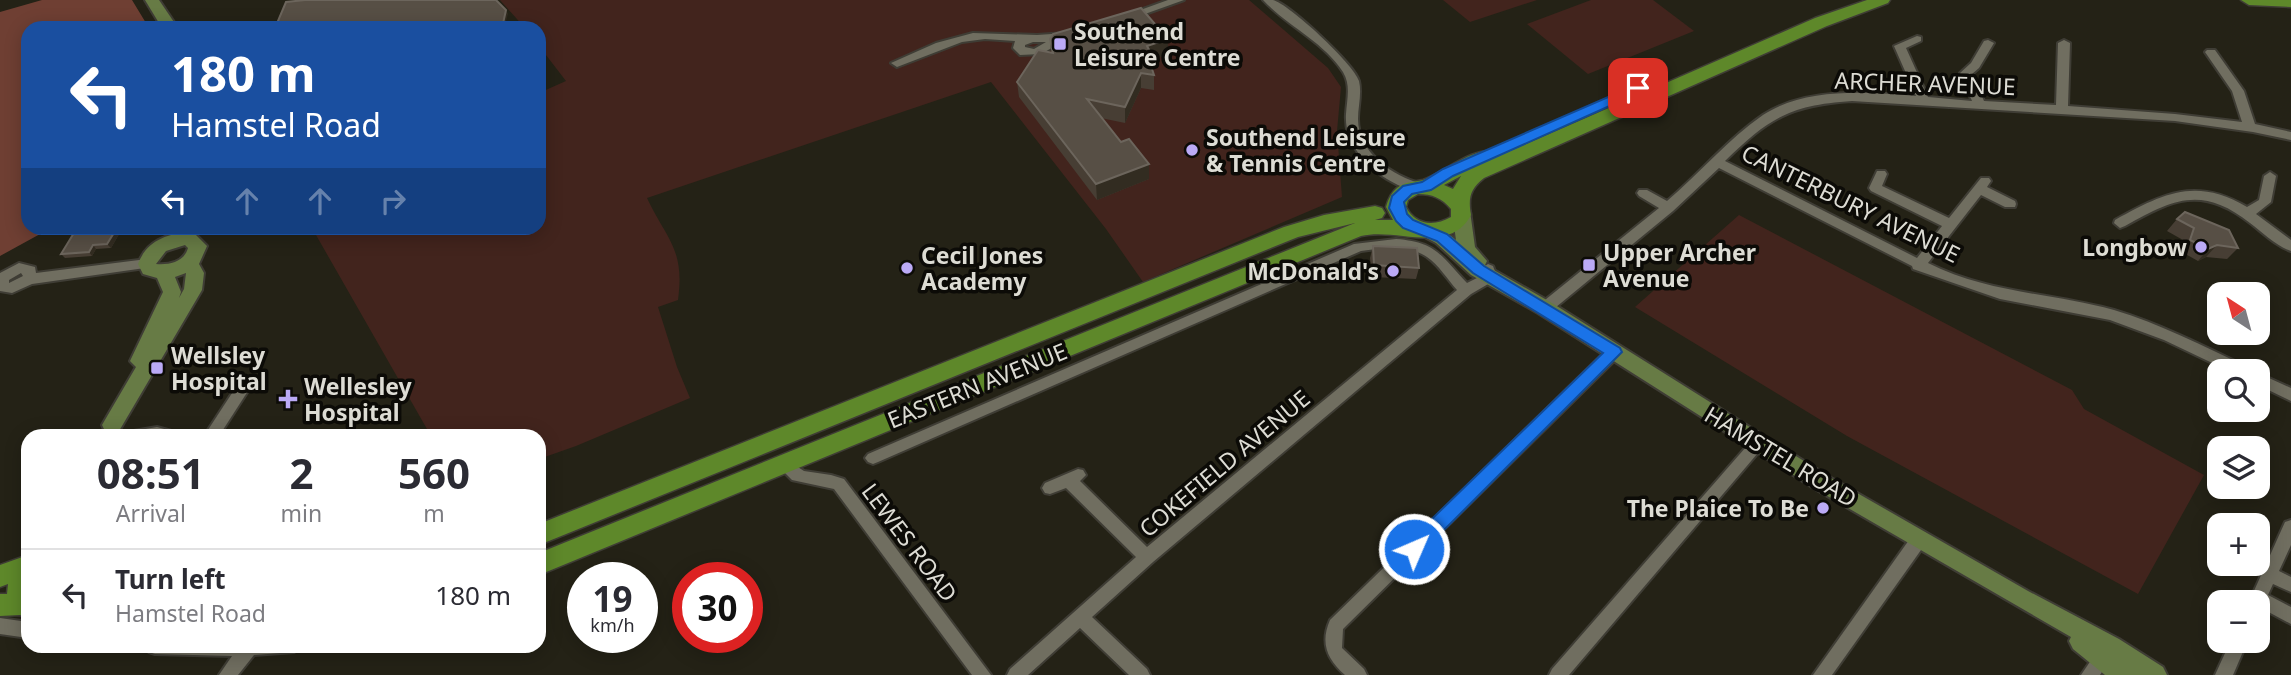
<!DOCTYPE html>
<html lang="en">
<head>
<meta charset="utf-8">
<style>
  :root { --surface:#fff; --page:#f7f7f7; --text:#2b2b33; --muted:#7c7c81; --line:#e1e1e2 }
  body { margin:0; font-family:"Noto Sans",sans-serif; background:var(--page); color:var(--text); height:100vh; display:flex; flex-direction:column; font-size:26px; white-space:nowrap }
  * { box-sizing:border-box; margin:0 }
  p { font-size:23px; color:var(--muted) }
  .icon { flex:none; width:38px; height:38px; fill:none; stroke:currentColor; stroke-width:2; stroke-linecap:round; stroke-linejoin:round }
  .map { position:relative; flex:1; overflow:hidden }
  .panel { position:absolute; left:21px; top:429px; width:525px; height:224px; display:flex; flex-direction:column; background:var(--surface); border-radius:21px; box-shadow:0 4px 18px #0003 }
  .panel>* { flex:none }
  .banner { position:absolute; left:21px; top:21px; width:525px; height:214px; border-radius:21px; box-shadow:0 4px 18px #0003; background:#1a4fa0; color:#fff; overflow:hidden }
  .needle { width:46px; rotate:324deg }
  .tools { position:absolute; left:2207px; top:282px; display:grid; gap:14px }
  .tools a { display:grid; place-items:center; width:63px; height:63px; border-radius:14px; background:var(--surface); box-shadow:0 4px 18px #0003; font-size:35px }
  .speed { position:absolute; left:567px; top:562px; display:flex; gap:14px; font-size:35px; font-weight:700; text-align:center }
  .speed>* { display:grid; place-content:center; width:91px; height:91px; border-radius:50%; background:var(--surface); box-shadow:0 4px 18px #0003; line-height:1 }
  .speed small { font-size:18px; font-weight:400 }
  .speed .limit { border:10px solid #d22; background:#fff; color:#111 }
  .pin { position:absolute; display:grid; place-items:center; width:60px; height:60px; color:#fff; margin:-30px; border-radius:14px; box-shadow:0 4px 10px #0006 }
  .me { position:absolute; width:77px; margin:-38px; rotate:45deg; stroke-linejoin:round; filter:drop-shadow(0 0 5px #0008) }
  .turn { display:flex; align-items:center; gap:24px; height:147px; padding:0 35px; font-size:32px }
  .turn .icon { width:91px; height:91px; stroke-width:2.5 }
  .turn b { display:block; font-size:49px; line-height:60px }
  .lanes { display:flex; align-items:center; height:66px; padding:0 35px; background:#0003; justify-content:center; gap:35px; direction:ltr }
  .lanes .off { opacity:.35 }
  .eta { display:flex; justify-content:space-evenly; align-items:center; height:119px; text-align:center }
  .eta b { font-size:42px; font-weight:700; line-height:49px }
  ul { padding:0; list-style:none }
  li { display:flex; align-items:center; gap:21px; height:91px; padding:0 35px; border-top:2px solid var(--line) }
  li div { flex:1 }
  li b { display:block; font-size:26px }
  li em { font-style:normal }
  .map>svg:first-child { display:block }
  .green { fill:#42241d }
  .forest { fill:#6f3f33 }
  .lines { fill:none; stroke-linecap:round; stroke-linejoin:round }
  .street-casing { stroke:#3f3d35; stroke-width:4 }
  .secondary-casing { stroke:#3f3d35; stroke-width:4 }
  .primary-casing { stroke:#3f3d35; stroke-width:3 }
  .street { fill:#706e60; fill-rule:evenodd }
  .secondary { fill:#677b45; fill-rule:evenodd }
  .primary { fill:#5e882a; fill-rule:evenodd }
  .wall { fill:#473e34 }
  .shaded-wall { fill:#322c21 }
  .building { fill:#574f45; stroke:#6c655c; stroke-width:2 }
  .route { fill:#1a73e8; stroke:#114b97; stroke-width:2 }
  .poi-dot { fill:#bbaaf6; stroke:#0c0b07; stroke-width:2.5 }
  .labels { text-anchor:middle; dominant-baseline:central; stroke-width:7; stroke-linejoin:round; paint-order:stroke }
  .poi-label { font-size:23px; font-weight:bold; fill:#dddcd4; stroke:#0c0b07; text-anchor:start }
  .street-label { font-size:23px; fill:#dddcd4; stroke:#0c0b07 }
</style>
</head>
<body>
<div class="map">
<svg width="2291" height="675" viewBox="0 0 2291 675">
  <rect width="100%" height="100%" fill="#242216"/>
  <!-- green -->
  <g class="green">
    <path d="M500 0H1249L1328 68 1341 87 1337 131 1342 197 1143 282 1106 229 991 82 647 198C667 240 685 249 678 300L658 307 677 367 690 398 576 446 539 459V436H431L312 228H539V93L566 81 539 46V28H525Z"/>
    <polygon points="1443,0 1537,0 1470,22"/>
    <polygon points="1591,0 1653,0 1694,31 1588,74 1527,24"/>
    <polygon points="1739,215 2072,390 2084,409 2204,475 2138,594 1847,436 1635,307"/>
  </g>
  <!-- forest -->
  <polygon class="forest" points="42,0 132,0 149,28 28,28 28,228 51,228 0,256 0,12"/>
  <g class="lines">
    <!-- street casing -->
    <g class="street-casing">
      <g id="street">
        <polygon points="1168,0 1184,0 1131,19 1127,20 1121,17"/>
        <path d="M1263 0C1266 0 1270 0 1273 0 1289 4 1354 64 1359 81 1362 94 1358 106 1358 119 1358 153 1393 176 1422 184L1424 187 1422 190C1411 192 1397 185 1387 179 1365 165 1344 142 1346 114 1347 99 1351 85 1343 72 1323 41 1287 26 1263 0Z"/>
        <path d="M973 33 1037 35 1067 33 1073 36 1041 54 1020 55 1013 48 1015 41 985 39 962 42 897 67 891 63 936 43ZM1033 42H1046L1034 49 1025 47V45Z"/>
        <path d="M1917 36 1921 37V41L1906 48 1928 97 1972 101 1960 73 1971 63 1984 41 1988 40 1994 43 1979 68 1972 74 1984 101 2056 105 2058 43 2064 40 2070 43 2068 106 2175 114 2242 122 2232 91 2205 52 2207 50H2215L2244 91 2255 124 2291 132V140L2253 132 2175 121 1852 101C1790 105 1769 118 1725 161L1917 258 1942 226 1871 191 1869 188 1877 171H1885L1887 174 1882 186 1949 218 1981 178H1989L1991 181 1987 187 2015 201 2016 204 2015 207H2005L1981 195 1928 263C1987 293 2052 293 2114 310 2160 324 2204 346 2247 367L2249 371H2229L2164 340 2110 320 2000 299 1913 269 1912 266 1719 168 1673 211 1550 312H1540L1538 308 1540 304 1659 208 1639 196 1637 193 1639 190H1647L1667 201C1699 174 1728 139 1763 115 1806 87 1867 92 1916 96L1894 46Z"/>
        <path d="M2270 172 2276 176 2271 202 2256 214 2291 240V251C2276 246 2263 233 2250 223 2202 185 2173 199 2125 226L2120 228 2114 223 2115 220C2164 193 2196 177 2247 207L2259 200 2264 176Z"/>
        <path d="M1396 239C1437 242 1441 256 1467 283L1483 275 1481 269 1488 264 1493 266 1497 277 1495 280 1471 294 1153 562 1092 617 1147 669 1150 675H1129L1080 628 1028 675H1007L1010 669 1136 557 1066 488 1050 494 1045 493 1042 488 1045 483 1078 469 1083 470 1086 475 1080 481 1147 547 1457 290C1447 279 1439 265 1427 257 1409 244 1381 248 1361 251L878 462 873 464 868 462 865 458 868 454 1354 244Z"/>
        <path d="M147 259 154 264 152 267 32 284 12 293 0 291V273L19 263 35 267 36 273ZM21 273 23 276 9 283V280Z"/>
        <path d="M1614 347 1619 348 1621 352 1619 356 1343 629 1342 648 1364 669 1367 675H1345C1327 659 1320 643 1330 620L1609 348Z"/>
        <polygon points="2258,373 2291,388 2291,401 2258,385"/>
        <polygon points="241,385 246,387 248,391 219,436 204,436 236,387"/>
        <polygon points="157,427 175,432 177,436 126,436 128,432"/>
        <polygon points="1758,437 1763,439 1765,443 1763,447 1569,675 1549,675 1552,669 1753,439"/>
        <polygon points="784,458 804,471 831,475 844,479 991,675 972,675 834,489 792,480 776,464 779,460"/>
        <polygon points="2291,520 2291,545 2279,571 2291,577 2291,592 2273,584 2268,595 2291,607 2291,624 2261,608 2258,609 2258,602 2249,602 2285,522"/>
        <polygon points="1920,531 1926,533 1928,538 1926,543 1832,675 1813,675 1914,533"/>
        <polygon points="0,618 28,622 28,638 0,634"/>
        <polygon points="2231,640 2248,640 2233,675 2215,675"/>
        <polygon points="2106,645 2112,647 2114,653 2100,675 2081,675 2100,647"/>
        <polygon points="147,646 296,646 294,652 254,655 238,675 219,675 232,656 155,654 149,652"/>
      </g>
    </g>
    <!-- secondary casing -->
    <g class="secondary-casing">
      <g id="secondary">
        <polygon points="145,0 159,0 178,28 162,28"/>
        <path d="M1461 205 1470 211 1475 247 1487 261 1485 265 1552 303 1831 478 2028 591 2119 639 2163 667 2167 675H2105L2073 649 2069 641 2071 637 1817 490 1538 313 1471 275 1436 243 1419 234 1416 230 1419 226C1432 222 1446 232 1456 240L1452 211Z"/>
        <path d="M189 233 195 234 207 246 199 264 204 273 202 290 119 431 112 433 105 431 102 425 136 367 130 361 163 292 157 278 143 274 138 264C146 242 166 233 189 233ZM185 245 188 248C184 262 170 265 156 264L166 251ZM186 273 184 289 179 298 181 292 175 277Z"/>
      </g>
    </g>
    <!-- primary casing -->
    <g class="primary-casing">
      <g id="primary">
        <path d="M1867 0H1890L1888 3 1827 26 1484 178C1470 189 1468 198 1471 215 1449 256 1397 227 1361 236L539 575V553L1355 223 1298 237 539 545V524L1284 227 1324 215 1375 206 1382 208 1385 213 1382 218 1375 220H1393L1386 207C1388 200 1391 193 1397 188 1404 182 1414 182 1423 180 1442 174 1474 146 1493 152L1494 158 1815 18ZM1461 176 1453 189 1444 185ZM1418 194C1432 194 1442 198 1451 209V217C1434 227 1415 225 1406 207L1408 200Z"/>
        <polygon points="2241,0 2291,0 2291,7 2249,5"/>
        <polygon points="28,555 28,618 20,615 0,616 0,594 7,594 8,584 0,587 0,565"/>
      </g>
    </g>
    <!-- street -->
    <use href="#street" class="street"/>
    <!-- secondary -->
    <use href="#secondary" class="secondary"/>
    <!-- primary -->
    <use href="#primary" class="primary"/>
  </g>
  <!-- wall -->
  <g class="wall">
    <polygon points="1050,39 1168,54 1152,60 1152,70 1154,75 1154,90 1141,88 1125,123 1101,118 1121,142 1149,164 1149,179 1097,200 1019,97 1017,82 1051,52"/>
    <polygon points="2177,219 2238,248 2227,259 2206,257 2198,261 2180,251 2183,240 2167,231"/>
    <polygon points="77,228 121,228 122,229 111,248 96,249 92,256 65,258 61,254"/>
    <polygon points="1373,246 1419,268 1416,279 1372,277 1370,258"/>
  </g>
  <!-- shaded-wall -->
  <g class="shaded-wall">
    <polygon points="506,10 508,14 504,28 502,28"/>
    <polygon points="1168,39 1168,54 1152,60 1152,70 1147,46"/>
    <polygon points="1141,73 1141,88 1125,123 1125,107"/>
    <polygon points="1149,164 1149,179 1097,200 1096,184"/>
    <polygon points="117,228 121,228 122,229 111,248 107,244"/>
    <polygon points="93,245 96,249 92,256 89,252"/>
    <polygon points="2217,245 2206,257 2198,261 2208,249"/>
  </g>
  <!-- building -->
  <g class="building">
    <polygon points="305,0 496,0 506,10 502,28 275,28 286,2"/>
    <polygon points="1141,8 1168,39 1147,46 1152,55 1151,66 1154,75 1141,73 1125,107 1087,99 1121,142 1129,139 1149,164 1096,184 1017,82 1038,50 1053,53 1050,39 1053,34"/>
    <polygon points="2185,212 2229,230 2238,248 2217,245 2208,249 2190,240 2194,228 2177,219"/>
    <polygon points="77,228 117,228 107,244 93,245 89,252 61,254"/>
    <polygon points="1373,246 1417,248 1419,268 1374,265"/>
  </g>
  <!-- route -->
  <polygon class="route" points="1638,84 1643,85 1643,91 1453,176 1431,190 1412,194 1404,202 1407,214 1413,220 1447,234 1484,266 1620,348 1622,352 1420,554 1414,557 1407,554 1405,549 1407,543 1603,353 1473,273 1437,241 1403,228 1396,221 1389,208 1392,196 1403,186 1422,182 1443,169"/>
  <!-- markers -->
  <g class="poi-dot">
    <rect x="1053" y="37" width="14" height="14" rx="3.5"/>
    <circle cx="1192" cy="150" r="7"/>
    <circle cx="2201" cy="247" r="7"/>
    <rect x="1582" y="258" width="14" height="14" rx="3.5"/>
    <circle cx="907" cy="268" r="7"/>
    <circle cx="1393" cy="271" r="7"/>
    <rect x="150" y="361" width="14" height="14" rx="3.5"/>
    <path d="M284.5 388.5h7v7h7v7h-7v7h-7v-7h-7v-7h7z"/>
    <circle cx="1823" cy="508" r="7"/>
  </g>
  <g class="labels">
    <!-- poi labels -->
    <g class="poi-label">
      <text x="1074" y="31">Southend<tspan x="1074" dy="26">Leisure Centre</tspan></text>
      <text x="1206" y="137">Southend Leisure<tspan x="1206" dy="26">&amp; Tennis Centre</tspan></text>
      <text x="2187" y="247" text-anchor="end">Longbow</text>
      <text x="1603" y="252">Upper Archer<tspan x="1603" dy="26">Avenue</tspan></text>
      <text x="921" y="255">Cecil Jones<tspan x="921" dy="26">Academy</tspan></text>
      <text x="1379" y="271" text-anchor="end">McDonald's</text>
      <text x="171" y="355">Wellsley<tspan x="171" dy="26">Hospital</tspan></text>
      <text x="304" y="386">Wellesley<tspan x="304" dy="26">Hospital</tspan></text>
      <text x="1809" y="508" text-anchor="end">The Plaice To Be</text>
    </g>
    <!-- street labels -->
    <g class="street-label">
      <text transform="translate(1925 83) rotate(2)">ARCHER AVENUE</text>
      <text transform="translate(1851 203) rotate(26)">CANTERBURY AVENUE</text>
      <text transform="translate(977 385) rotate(-22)">EASTERN AVENUE</text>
      <text transform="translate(1781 456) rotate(31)">HAMSTEL ROAD</text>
      <text transform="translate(1224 463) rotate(-40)">COKEFIELD AVENUE</text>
      <text transform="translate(910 542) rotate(53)">LEWES ROAD</text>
    </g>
  </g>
</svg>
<div class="tools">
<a><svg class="needle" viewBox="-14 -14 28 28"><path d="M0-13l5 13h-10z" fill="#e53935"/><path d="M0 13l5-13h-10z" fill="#7c7c81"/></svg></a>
<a><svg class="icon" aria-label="search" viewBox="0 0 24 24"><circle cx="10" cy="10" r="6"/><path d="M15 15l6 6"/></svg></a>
<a><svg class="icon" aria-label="layers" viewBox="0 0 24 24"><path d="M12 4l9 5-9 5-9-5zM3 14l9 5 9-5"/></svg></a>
<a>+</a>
<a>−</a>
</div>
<div class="speed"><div>19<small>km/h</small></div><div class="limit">30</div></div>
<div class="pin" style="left:1638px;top:88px;background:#d93025"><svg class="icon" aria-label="arrive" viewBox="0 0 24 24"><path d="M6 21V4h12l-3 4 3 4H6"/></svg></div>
<svg class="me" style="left:1414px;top:549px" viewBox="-20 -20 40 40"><circle r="17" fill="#1a73e8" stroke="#fff" stroke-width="3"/><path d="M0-11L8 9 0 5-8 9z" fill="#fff"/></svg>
<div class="banner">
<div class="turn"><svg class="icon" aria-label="left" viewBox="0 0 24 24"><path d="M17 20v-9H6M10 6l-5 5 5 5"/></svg><div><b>180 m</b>Hamstel Road</div></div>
<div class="lanes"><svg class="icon" aria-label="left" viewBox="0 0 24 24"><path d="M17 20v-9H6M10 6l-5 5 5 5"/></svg><svg class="icon off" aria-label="ahead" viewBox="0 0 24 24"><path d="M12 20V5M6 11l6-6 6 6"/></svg><svg class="icon off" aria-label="ahead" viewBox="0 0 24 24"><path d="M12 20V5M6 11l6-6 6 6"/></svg><svg class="icon off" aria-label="right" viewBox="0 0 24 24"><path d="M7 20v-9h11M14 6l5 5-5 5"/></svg></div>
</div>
<section class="panel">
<div class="eta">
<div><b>08:51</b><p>Arrival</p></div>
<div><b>2</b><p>min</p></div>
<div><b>560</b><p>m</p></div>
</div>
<ul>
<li><svg class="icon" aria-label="left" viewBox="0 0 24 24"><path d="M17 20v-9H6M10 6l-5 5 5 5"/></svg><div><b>Turn left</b><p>Hamstel Road</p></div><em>180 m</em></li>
</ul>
</section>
</div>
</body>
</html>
